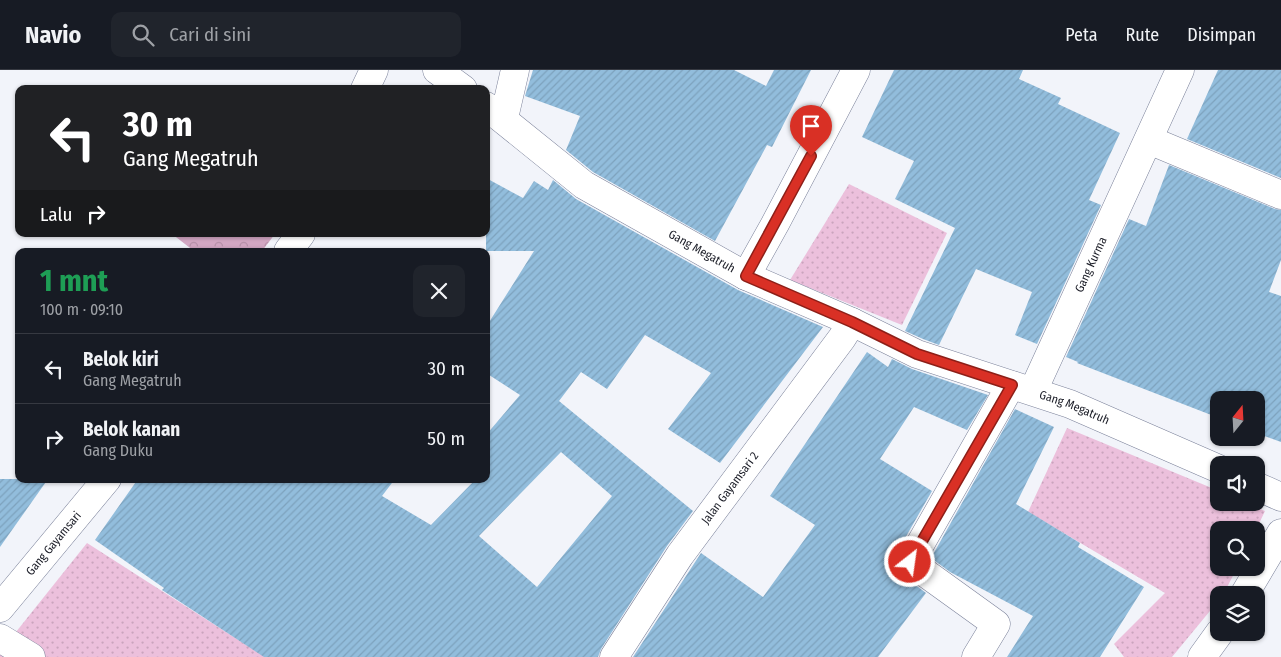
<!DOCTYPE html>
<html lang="id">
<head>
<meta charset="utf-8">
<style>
  :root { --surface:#171b24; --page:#20242c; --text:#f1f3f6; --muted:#9ea1a6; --line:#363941 }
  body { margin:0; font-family:"Fira Sans Condensed",sans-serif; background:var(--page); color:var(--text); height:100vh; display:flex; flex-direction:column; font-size:19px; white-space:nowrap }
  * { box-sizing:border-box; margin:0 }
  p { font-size:16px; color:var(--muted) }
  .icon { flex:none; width:28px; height:28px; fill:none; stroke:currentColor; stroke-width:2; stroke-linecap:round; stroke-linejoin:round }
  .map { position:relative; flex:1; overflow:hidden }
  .side { position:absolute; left:15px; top:178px; width:475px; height:235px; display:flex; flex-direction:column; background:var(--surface); border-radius:10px; box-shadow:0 1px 4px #0004 }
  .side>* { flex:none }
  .top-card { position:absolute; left:15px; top:15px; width:475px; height:152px; border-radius:10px; box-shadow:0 1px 4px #0004; background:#202124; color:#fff; overflow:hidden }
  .needle { width:32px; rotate:18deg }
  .buttons { position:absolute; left:1210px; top:321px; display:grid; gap:10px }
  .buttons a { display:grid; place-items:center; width:55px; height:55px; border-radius:10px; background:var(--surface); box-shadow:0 1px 4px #0004; font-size:25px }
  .pin { position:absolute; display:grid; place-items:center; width:42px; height:42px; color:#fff; margin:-51px -21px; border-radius:50% 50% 50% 0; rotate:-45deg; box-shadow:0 0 5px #0007 }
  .pin .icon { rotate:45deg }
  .me { position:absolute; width:55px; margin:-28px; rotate:30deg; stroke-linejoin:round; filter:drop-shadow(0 0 4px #0008) }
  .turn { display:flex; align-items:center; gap:18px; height:105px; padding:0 25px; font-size:22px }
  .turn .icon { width:65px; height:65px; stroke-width:2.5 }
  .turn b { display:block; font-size:35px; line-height:42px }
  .then { display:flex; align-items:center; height:48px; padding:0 25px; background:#0003; gap:10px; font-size:19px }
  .round { display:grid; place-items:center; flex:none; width:52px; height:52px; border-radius:10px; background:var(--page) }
  .headline { display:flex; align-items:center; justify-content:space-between; height:85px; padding:0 25px }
  h1 { font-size:30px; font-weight:700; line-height:38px; color:#1e9e55 }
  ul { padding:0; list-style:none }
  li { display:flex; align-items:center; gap:15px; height:70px; padding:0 25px; border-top:1px solid var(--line) }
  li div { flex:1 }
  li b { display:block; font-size:19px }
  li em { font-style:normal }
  header { display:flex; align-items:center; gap:30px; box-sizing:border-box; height:70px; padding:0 25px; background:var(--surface); border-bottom:1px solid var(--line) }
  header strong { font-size:24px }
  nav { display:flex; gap:28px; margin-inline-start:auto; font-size:18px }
  .search { width:350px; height:45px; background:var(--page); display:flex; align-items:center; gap:12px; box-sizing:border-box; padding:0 18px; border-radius:10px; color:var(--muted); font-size:19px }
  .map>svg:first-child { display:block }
  .grass { fill:url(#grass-dots) }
  .forest { fill:url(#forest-crowns) }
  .building { fill:url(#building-hatch); fill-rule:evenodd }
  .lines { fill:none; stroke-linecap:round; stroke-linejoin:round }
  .minor-casing { stroke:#7a8099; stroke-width:29 }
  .minor { stroke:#fff; stroke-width:28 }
  .route-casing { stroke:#8d1f18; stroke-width:12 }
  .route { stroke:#d93025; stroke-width:9 }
  .labels { text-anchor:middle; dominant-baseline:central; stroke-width:4; stroke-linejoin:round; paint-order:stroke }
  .street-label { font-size:12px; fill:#191b25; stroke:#fff }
</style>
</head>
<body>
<header>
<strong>Navio</strong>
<div class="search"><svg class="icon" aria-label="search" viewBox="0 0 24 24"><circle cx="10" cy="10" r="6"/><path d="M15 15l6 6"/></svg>Cari di sini</div>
<nav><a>Peta</a><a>Rute</a><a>Disimpan</a></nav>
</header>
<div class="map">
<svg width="1281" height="587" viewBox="0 0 1281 587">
  <defs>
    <pattern id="grass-dots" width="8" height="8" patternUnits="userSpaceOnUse" patternTransform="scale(1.25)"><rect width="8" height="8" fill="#ecc0dc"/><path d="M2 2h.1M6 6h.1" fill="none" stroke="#caa4bd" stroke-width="1.8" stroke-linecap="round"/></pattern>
    <pattern id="forest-crowns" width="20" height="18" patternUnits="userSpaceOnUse" patternTransform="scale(1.25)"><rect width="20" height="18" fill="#d3a7c3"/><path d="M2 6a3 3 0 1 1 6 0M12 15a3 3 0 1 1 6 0" fill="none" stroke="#b58fa7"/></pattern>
    <pattern id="building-hatch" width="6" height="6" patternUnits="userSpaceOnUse" patternTransform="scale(1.25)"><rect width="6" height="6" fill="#92bddc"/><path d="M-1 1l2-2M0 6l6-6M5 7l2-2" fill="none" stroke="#7da2bd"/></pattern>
  </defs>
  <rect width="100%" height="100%" fill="#f2f4fa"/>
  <!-- grass -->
  <g class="grass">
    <polygon points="849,114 947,163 902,255 790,210"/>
    <polygon points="1067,358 1219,421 1219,432 1245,433 1265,441 1256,460 1219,460 1219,498 1237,498 1223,525 1219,525 1219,530 1172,587 1124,587 1114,574 1165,523 1028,442"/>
    <polygon points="87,473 265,587 0,587 0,582"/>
  </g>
  <!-- forest -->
  <polygon class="forest" points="172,164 275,164 262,181 194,181"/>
  <!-- building -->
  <g class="building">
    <polygon points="533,0 734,0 766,16 774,0 811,0 772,77 767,75 715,171 593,102 566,80 580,46 525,26"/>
    <polygon points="894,0 1023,0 1019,9 1061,28 1058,34 1120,63 1089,130 1101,135 1037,274 1015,265 1032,222 976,199 939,275 923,269 905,261 955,158 895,129 914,91 862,67"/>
    <polygon points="1218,0 1281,0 1281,108 1187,69"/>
    <polygon points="1169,95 1275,139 1281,140 1281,190 1269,222 1281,226 1281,372 1256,363 1256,330 1219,330 1219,348 1077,293 1078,292 1066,287 1129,149 1146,156"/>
    <path d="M486 108 523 128 534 111 548 120 553 110 576 129 738 220 823 257 720 393 668 359 711 303 645 265 607 319 581 302 559 331 693 441 667 476 601 579 598 587H264L162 520 164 518 95 470 138 409H395L382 426 431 455 476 409H486V365L520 325 486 303V257L534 181H486ZM561 382 612 426 537 517 479 466Z"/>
    <polygon points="867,282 888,297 892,289 912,299 988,325 967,360 914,337 880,389 932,421 896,484 894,491 896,498 901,504 926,523 878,587 633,587 701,483 763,527 815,455 770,426"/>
    <polygon points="1015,339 1054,357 1016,434 1080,473 1078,477 1144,517 1100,587 1007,587 1033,546 950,502 931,488"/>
    <polygon points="0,409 48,409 0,477"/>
  </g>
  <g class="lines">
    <!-- minor casing -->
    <g class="minor-casing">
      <g id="minor">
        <polyline points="437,0 463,19"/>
        <polyline points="365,19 374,0"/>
        <path id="s1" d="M486 36 584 115 746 206 852 252 917 284 1070 334 1219 399"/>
        <polyline points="504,48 515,0"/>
        <polyline points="1149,70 1281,125"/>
        <polyline points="288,181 301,164"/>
        <polyline points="746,206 775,154 856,0"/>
        <path id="s2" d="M1033 321 1180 0"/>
        <polyline points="1256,416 1281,427"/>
        <polyline points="1244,525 1281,463"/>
        <path id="s3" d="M0 538 107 409"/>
        <polyline points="0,568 31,587"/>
        <path id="s4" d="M614 587 680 485 842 268 852 252"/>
        <polyline points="976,587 996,554 910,492 1011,315"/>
        <polyline points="1202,587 1220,562"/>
      </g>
    </g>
    <!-- minor -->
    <use href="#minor" class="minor"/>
  </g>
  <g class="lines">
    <!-- route casing -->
    <g class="route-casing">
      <polyline id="route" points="811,86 746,206 852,252 917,284 1012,315 910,492"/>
    </g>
    <!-- route -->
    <use href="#route" class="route"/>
  </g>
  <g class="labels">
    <!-- street labels -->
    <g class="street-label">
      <text stroke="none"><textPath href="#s1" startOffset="261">Gang Megatruh</textPath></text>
      <text stroke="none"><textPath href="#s2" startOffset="139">Gang Kurma</textPath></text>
      <text stroke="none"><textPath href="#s1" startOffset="666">Gang Megatruh</textPath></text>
      <text stroke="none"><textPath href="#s4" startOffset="205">Jalan Gayamsari 2</textPath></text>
      <text stroke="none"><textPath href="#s3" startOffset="84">Gang Gayamsari</textPath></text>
    </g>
  </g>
</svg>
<div class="buttons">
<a><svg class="needle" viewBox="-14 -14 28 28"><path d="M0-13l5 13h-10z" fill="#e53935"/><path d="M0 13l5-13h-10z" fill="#9ea1a6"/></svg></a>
<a><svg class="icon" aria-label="sound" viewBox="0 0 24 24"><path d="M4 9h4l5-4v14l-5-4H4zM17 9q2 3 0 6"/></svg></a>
<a><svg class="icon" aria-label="search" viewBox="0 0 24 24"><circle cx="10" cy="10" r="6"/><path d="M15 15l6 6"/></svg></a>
<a><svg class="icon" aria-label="layers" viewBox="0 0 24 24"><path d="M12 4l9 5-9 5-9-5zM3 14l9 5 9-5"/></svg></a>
</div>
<div class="pin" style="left:811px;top:86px;background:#d93025"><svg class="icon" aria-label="arrive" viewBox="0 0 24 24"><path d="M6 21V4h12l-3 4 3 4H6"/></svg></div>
<svg class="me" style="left:910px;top:492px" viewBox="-20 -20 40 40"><circle r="17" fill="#d93025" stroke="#fff" stroke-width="3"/><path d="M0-11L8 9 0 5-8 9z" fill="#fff"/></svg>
<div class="top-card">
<div class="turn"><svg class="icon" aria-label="left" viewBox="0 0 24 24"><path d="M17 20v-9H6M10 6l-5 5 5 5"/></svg><div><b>30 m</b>Gang Megatruh</div></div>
<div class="then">Lalu<svg class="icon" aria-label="right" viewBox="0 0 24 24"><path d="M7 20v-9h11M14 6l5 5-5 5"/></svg></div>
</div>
<section class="side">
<div class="headline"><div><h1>1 mnt</h1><p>100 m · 09:10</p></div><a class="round"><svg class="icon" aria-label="close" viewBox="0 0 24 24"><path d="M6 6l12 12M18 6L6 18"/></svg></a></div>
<ul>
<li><svg class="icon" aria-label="left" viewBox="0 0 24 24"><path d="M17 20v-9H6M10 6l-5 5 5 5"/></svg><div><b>Belok kiri</b><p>Gang Megatruh</p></div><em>30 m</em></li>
<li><svg class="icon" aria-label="right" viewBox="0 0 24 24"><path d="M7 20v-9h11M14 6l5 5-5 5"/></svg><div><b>Belok kanan</b><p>Gang Duku</p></div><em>50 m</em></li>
</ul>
</section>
</div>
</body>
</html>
